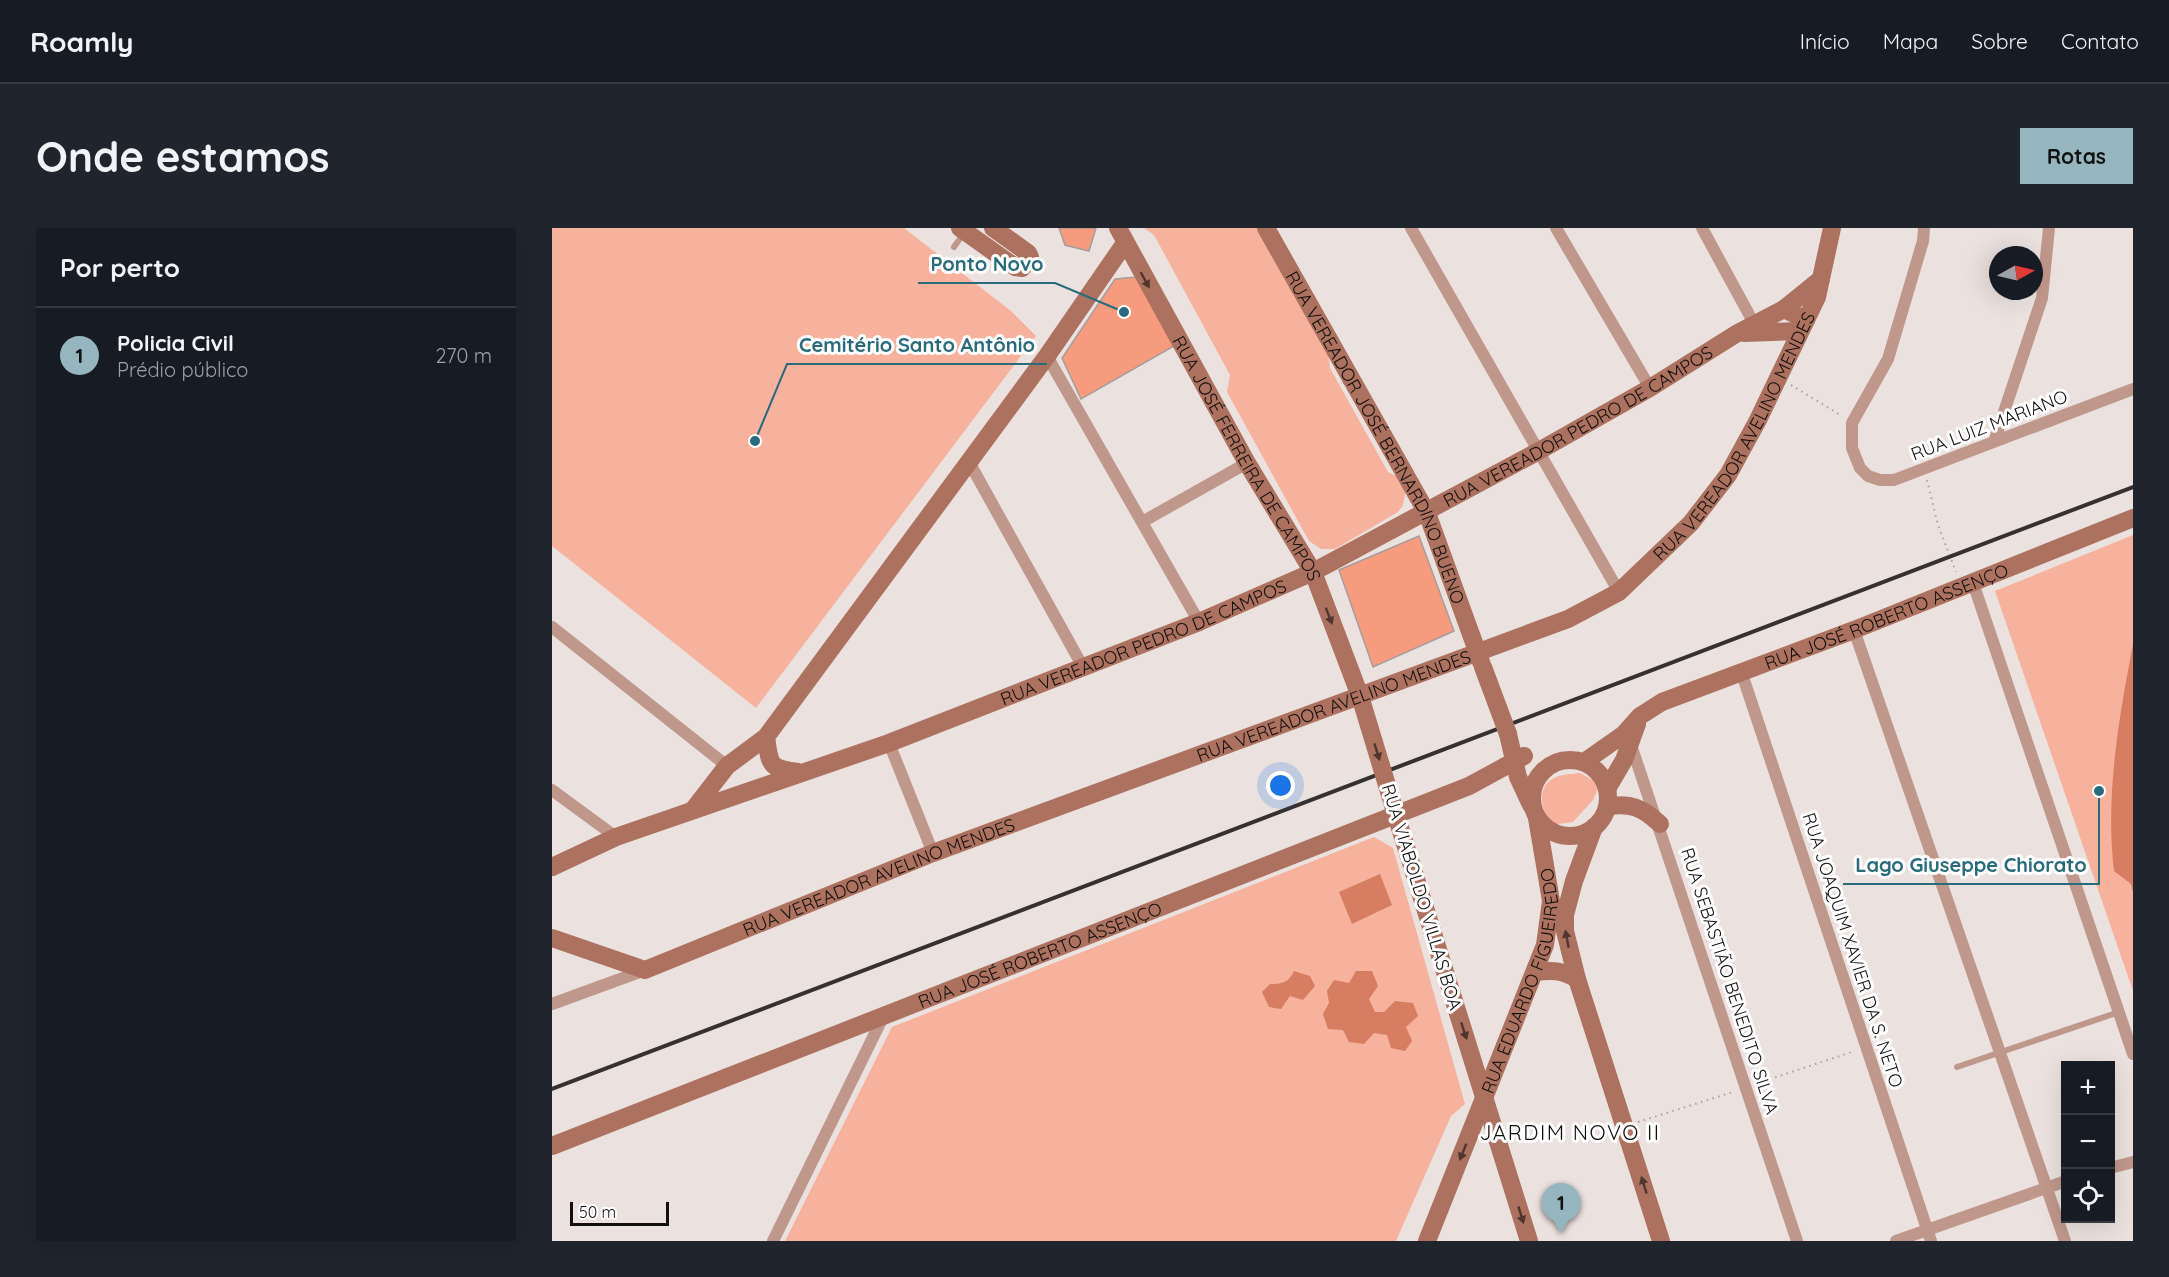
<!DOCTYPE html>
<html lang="pt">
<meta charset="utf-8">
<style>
body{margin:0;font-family:Quicksand,sans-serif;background:#20242c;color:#f1f3f6}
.controls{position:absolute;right:18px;bottom:18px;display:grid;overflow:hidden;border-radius:0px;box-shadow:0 6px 24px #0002}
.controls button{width:54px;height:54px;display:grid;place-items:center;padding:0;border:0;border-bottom:2px solid #363941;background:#171b24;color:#f1f3f6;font:30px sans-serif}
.compass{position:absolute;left:1437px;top:18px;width:54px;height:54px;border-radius:50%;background:#171b24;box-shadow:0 6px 24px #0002;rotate:82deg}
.scale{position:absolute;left:18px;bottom:15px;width:99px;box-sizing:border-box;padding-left:6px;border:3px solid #120f0f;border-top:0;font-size:16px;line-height:21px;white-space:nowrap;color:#120f0f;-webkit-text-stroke:4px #fff;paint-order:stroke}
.you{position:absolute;left:729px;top:558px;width:21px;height:21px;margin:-15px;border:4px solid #fff;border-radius:50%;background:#1a73e8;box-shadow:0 0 0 9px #1a73e833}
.badge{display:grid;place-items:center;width:39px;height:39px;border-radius:50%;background:#96b6bf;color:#111;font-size:20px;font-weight:700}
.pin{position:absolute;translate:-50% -50px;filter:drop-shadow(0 2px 3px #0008)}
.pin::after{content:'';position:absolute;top:32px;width:21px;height:18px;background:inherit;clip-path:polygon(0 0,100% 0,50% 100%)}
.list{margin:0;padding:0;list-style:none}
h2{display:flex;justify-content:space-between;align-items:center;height:78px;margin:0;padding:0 24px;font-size:26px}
h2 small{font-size:20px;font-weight:400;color:#9ea1a6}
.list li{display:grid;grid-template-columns:39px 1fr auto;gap:18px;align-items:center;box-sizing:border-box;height:96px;padding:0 24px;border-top:2px solid #363941}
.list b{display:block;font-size:22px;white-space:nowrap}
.list p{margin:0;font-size:20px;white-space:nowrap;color:#9ea1a6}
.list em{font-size:20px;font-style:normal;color:#9ea1a6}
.icon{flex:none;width:33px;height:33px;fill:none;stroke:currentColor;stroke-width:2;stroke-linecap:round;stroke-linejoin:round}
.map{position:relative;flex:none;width:1581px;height:1013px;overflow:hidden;border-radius:0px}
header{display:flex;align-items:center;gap:36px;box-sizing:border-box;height:84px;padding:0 30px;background:#171b24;border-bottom:2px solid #363941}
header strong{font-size:28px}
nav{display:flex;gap:33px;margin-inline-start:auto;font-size:21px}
.intro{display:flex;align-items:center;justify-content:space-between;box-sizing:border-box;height:144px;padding:0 36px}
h1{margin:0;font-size:42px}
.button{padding:15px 27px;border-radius:0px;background:#96b6bf;color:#111;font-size:21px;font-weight:700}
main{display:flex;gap:36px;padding:0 36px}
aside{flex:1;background:#171b24;border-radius:0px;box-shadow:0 6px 24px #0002}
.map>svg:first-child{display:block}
</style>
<header>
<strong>Roamly</strong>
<nav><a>Início</a><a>Mapa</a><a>Sobre</a><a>Contato</a></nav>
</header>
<div class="intro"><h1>Onde estamos</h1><a class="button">Rotas</a></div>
<main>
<aside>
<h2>Por perto<small></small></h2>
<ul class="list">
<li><span class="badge">1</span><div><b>Policia Civil</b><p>Prédio público</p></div><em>270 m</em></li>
</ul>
</aside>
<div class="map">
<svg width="1581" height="1013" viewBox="0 0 1581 1013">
<rect width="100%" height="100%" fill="#ebe2df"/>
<path fill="#f6b29d" d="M0,0H352L459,83L484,108L204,480L0,318Z
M592,0H707L776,123L778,140L836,244L850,251L854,261L851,277L846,284L783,321H769L757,313L675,164L678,147L602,7Z
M1581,307V763L1443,363Z
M1028,545L1044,554L1046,561L1041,572L1021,594L1000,597C989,583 983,558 1004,549C1011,546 1020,546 1028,545Z
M822,609L841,620L913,876L899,888L844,1013H233L340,799Z"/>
<path fill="#d67d62" d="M1581,416V664L1579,656L1562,643C1553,567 1567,490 1581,416Z
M828,646L840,677L800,696L787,664Z
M742,743L758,748L763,758L751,772L738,768L729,781L717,779L710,764L718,756C729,756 737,755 742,743Z
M804,743H820L826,758L817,771L823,784H832L843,773L861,775L866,788L854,799L860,813L853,823L839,820L835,807L822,805L812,816L797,814L791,802L776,801L771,786L777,775L775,763L782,752L797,755Z"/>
<path fill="#f79b7f" stroke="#a69d9b" stroke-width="1.5" d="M507,0H544L537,23L513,17Z
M584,49L622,118L529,171L510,130L563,51Z
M867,308L902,403L821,439L787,342Z"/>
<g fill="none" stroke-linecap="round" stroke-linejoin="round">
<path stroke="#a8a19f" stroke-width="2" stroke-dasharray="1.5 4.5" stroke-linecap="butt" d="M1239,157L1290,188
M1375,252L1386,297L1404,344
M1206,855L1303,823
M1086,894L1181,864"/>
<path stroke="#c0978b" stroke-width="6" d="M402,19L412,5
M1405,839L1567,784"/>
<path stroke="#c0978b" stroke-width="12" d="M859,0L1067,364
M1004,0L1098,160
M1150,0L1205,101
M1372,0L1371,13L1336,131L1300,195V220L1308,240L1316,248L1328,252H1342L1581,161
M495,128L647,394
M1442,214L1490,70L1497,0
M417,234L531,439
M590,294L695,235
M1421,355L1581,826
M0,399L175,538
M1302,402L1513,1013
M1189,443L1379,1013
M1078,514L1245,1013
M337,515L381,625
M0,562L64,609
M0,776L93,742
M1558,940L1581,934
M221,1013L332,787
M1344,1013L1514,953"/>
<g stroke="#ac715f" stroke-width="18">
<path d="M408,0L463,39L470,40L478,29L476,25L441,0"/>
<path id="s1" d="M566,0L695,235L761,344L808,468"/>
<path id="s2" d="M714,0L875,285L929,434"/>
<path d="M1232,81L1269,51"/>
<path d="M1192,105L1248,103"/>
<path d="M956,506L966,549L979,577"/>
<path d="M214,509C218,538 217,540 246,544"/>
<circle cx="1018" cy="570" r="38"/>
<path id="s3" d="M1032,534L1072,506L1088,488L1110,474L1302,402L1581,290"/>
<path d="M1055,561L1072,532L1085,496"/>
<path d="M1055,579C1078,574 1091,580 1108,596"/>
<path d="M141,582L175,538L214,509L495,128L573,15"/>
<path d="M844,587L977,1013"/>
<path d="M1042,599L1022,653L1013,687V703L1025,751L1109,1013"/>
<path id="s4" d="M0,639L64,609L337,515L647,394L761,344L985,224L1098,160L1184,106L1232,81L1254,92"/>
<path id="s5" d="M0,710L93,742L381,625L1016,391L1067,364L1139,295L1176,247L1206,192L1265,69L1280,0"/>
<path d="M983,744C1000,742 1010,742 1025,751"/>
<path id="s6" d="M0,918L917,558L972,528"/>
<path id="s7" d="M875,1013L993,717L999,673L985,590"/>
</g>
<path stroke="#353130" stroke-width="4" d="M0,861L1581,259"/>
<path stroke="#ac715f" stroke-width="18" d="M931,439L956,506
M808,468L844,587"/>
</g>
<defs><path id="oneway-solid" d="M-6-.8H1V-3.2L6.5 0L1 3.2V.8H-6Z" transform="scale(1.5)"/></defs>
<g fill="#50362f">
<use href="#oneway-solid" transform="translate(593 52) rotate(61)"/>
<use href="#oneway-solid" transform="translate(777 388) rotate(69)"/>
<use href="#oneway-solid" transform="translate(825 524) rotate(73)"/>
<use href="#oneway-solid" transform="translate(1015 711) rotate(-101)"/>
<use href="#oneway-solid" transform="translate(912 803) rotate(72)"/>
<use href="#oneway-solid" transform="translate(911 924) rotate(112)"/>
<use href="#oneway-solid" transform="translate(1092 957) rotate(-107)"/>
<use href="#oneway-solid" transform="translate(969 987) rotate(73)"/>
</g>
<g text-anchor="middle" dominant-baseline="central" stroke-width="6" stroke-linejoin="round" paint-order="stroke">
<g font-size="18" fill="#120f0f" stroke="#fff">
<text transform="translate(1437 197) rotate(-21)">RUA LUIZ MARIANO</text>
<text stroke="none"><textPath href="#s4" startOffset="1119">RUA VEREADOR PEDRO DE CAMPOS</textPath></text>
<text stroke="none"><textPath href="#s5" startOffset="1340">RUA VEREADOR AVELINO MENDES</textPath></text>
<text stroke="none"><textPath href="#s2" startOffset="237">RUA VEREADOR JOSÉ BERNARDINO BUENO</textPath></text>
<text stroke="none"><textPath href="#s1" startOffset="264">RUA JOSÉ FERREIRA DE CAMPOS</textPath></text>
<text stroke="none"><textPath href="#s3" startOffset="339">RUA JOSÉ ROBERTO ASSENÇO</textPath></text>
<text stroke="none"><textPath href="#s4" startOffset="633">RUA VEREADOR PEDRO DE CAMPOS</textPath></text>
<text stroke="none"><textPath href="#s5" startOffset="836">RUA VEREADOR AVELINO MENDES</textPath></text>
<text stroke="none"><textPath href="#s5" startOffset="350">RUA VEREADOR AVELINO MENDES</textPath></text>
<text transform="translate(870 669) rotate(73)">RUA VIABOLDO VILLAS BOA</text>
<text transform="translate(1301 722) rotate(72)">RUA JOAQUIM XAVIER DA S. NETO</text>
<text stroke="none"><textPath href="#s6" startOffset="524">RUA JOSÉ ROBERTO ASSENÇO</textPath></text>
<text stroke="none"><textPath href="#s7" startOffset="278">RUA EDUARDO FIGUEIREDO</textPath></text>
<text transform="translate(1178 753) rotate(72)">RUA SEBASTIÃO BENEDITO SILVA</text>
</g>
<g font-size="21" letter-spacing="1.5" fill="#120f0f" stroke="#fff">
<text x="1018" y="904">JARDIM NOVO II</text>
</g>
</g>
<path fill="none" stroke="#276b7c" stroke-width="2" d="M572 84L503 55H366M203 213L235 136H495M1547 563L1547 656H1291"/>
<g fill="#276b7c" stroke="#fff" stroke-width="2">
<circle cx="572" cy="84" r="6"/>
<circle cx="203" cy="213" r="6"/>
<circle cx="1547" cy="563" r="6"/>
</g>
<g font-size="20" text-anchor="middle" font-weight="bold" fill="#276b7c" stroke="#fff" stroke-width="6" stroke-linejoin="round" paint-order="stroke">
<text x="435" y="43">Ponto Novo</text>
<text x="365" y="124">Cemitério Santo Antônio</text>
<text x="1419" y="644">Lago Giuseppe Chiorato</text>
</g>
</svg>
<div class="controls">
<button>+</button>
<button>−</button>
<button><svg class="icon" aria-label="locate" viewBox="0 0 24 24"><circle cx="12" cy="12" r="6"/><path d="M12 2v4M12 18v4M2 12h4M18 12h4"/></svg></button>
</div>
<svg class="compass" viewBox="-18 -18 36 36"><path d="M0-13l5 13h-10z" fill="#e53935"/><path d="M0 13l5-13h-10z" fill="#9ea1a6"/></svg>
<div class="scale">50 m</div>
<div class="you"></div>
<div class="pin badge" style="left:1009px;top:1005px">1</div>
</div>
</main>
